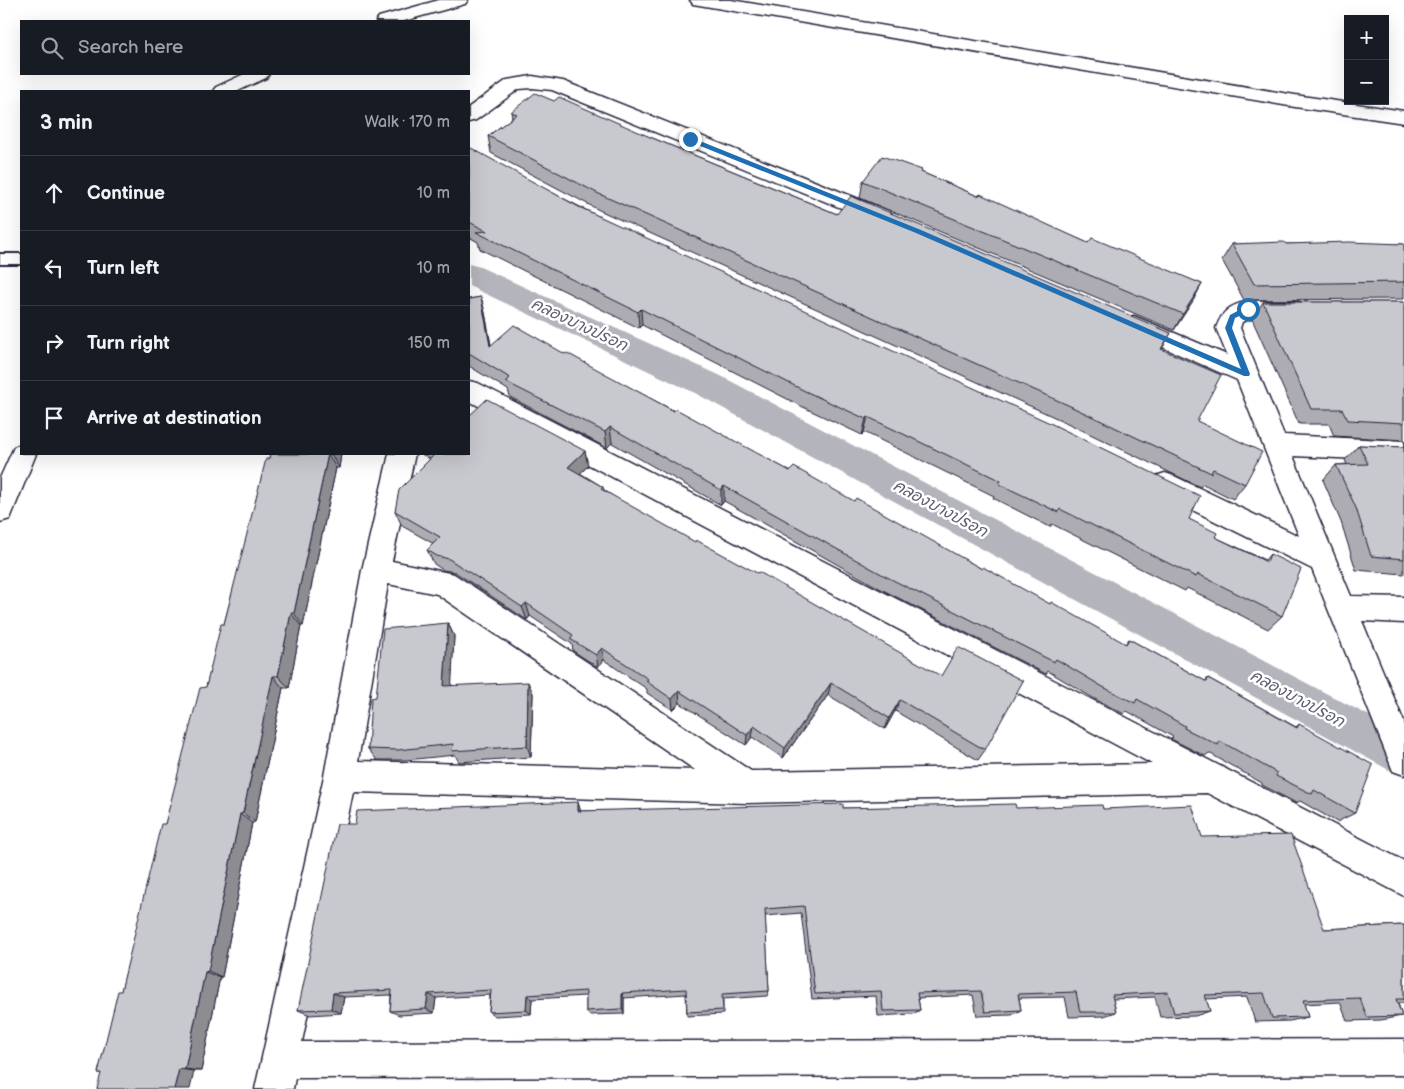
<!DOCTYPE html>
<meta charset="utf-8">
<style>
body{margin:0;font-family:"Balsamiq Sans","Playpen Sans Thai",sans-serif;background:#242831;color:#f1f3f6}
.controls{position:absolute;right:15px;top:15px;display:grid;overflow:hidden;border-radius:0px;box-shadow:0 5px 20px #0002}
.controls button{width:45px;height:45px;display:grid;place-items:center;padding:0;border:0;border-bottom:1px solid #363941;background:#171b24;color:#f1f3f6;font:25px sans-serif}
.stop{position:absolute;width:15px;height:15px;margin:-11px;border:4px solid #1f6fb2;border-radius:50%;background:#fff}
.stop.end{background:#1f6fb2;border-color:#fff;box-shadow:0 1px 5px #0008}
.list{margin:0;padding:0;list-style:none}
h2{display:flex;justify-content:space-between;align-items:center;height:65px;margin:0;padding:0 20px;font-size:21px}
h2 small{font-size:16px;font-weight:400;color:#9ea1a6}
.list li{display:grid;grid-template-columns:32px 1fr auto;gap:15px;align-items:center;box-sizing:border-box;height:75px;padding:0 20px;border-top:1px solid #363941}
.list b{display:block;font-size:19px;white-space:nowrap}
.list em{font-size:16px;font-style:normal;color:#9ea1a6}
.icon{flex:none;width:28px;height:28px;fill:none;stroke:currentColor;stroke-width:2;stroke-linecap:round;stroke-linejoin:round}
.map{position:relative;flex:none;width:1404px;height:1089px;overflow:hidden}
.search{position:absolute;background:#171b24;box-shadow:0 5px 20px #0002;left:20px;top:20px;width:450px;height:55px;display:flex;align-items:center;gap:12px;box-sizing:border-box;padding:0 18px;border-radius:0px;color:#9ea1a6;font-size:19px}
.panel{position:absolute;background:#171b24;box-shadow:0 5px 20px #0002;left:20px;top:90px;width:450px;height:365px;border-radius:0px}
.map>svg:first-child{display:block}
</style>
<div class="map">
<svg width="1404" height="1089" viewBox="0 0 1404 1089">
<rect width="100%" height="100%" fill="#fff"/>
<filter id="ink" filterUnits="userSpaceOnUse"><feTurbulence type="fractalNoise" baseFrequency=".02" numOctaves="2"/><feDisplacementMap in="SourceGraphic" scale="10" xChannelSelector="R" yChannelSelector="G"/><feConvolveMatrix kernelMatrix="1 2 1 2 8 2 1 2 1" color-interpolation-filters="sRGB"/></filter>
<g filter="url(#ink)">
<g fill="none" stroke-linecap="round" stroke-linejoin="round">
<path fill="#b4b4bc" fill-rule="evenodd" d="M469,264L480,267L719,375L1404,734V776L1389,770L695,393L469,286Z"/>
<g stroke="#22223b" stroke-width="4">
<path id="service" d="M0,254H21V264H0Z"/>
</g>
<g stroke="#22223b" stroke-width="3">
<path id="minor" d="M439,0H468L465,4L404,21H376L379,17Z
M690,0H731L1295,95L1404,111V123L1295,107L699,5L693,4Z
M244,74H269L266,78L238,91H213L216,87Z
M532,76L563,81L889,211L892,216L889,221L881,223L873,221L552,90L532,88L519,89L476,120L469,122V107L507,80Z
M1248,301H1295L1303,303L1307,309L1303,315C1283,321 1261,313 1242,322L1240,328L1284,435L1404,441V461L1293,456L1351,596L1404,597V623L1362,621L1404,722V775L1393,771L1312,569L1156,492L1152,484L1156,476L1165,473L1174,476L1299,536L1237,380L1126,331L1122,325L1126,319L1134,316L1227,355L1216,328C1223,310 1229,306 1248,301Z
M469,381L478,383L1404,861V896L1207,793L747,803L353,792L302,1042L1404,1039V1075L295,1078L293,1089H255L324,776L362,570L389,454H415L392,561L454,574L751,771L1152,764L469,401ZM388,584L437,594L695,770L358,761Z
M21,444V454H36L10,519L0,522V478L14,447Z"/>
</g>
<use href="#service" fill="#fff" fill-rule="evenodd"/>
<use href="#minor" fill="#fff" fill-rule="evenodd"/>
</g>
<path fill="#acacb2" stroke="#22223b" d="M554,101L650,137L837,214L1171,333L1162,349L1197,421L1245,484L1233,499L1203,484L1200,487L1063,421L599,210L491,153L488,136L512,118L511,112Z
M469,150L1189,519L1215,537L1265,560L1270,554L1282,616L1268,629L1187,588L1185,591L1052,524L1050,527L993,498L994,496L864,432L862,435L803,407L642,325L639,328L480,249L478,242L469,237Z
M921,172L1088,243L1202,284L1174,330L860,198L863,181Z
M1232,244H1404V299L1244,300L1222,260Z
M481,297L485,313L491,345L565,354L790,471L854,501L982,569L1125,644L1129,639L1205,681L1208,678L1296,727L1299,724L1355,813L1337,822L1300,801L1296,803L1262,785V783L1209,753L1205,756L1171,739L1173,737L1127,711L1124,714L1093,698L1048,671L1046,674L881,589L724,501L721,505L612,443L607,448L510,397L508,390L469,366V299Z
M1263,302H1404V440L1334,436L1329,424H1299L1252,319Z
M1359,445L1404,447V574L1356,570L1341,522L1323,480L1336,465L1347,464L1345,460Z
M585,451L588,466L580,473L603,487L604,490L985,750L978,760L895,711L885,729L828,695L783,758L752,737L746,745L680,703L673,710L647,693V689L604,660L598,667L573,651L572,644L530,616L527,620L455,572L443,570L434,564L427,550L434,544L402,526L395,511L430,459L421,454H469Z
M270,454H341L339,468H336L303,626H301L289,688H283L255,822L252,823L222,977H220L201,1071L98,1073L121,991L165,824L206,687L224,624Z
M448,623L454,636L451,686L533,693L531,757L459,762L455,755L406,760H377L368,749L376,697Z
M843,808L1103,809L1202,837L1324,929L1404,925V1003H1398L1402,1016L1381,1020L1347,1021L1340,1002L1304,1004L1308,1017L1290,1021L1255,1022L1247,997L1206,999L1210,1011L1195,1016L1160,1017L1155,997L1113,999L1116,1012L1104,1016L1069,1017L1065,997L1019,998L1021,1010L1012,1015L977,1016L973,995L918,998L920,1010L913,1014L878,1016L876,996L812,999L801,913L765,916L769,991L767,996L723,999V1014L687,1016L686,994L624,998V1014L589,1015L586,1011V996L532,999L531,1014L495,1016L489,1012L490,995L436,998L434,1013L399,1015L390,1011L391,995L344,997L341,1013L310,1015L298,1010L355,824L581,811Z"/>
<path fill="#8c8c91" stroke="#22223b" d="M1202,284L1193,301L1174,330L1183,314Z
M481,297L485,313L494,362L490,346Z
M641,309L642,325L639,328L638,312Z
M868,417L864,432L862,435L866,419Z
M610,427L612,443L607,448L605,432Z
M585,451L588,466L571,482L568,467Z
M328,454L336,468L303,626L294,613Z
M331,454H341L339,468Z
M724,486V501L721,505V490Z
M526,603L530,616L527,620L522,607Z
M291,613L301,626L289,688L278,676Z
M448,623L454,636L451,697L444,686Z
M602,648L604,660L598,667L596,655Z
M273,676L283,688L255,822L243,813Z
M528,682L533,693L531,757L527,746Z
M831,683L828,695L783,758L785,748Z
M679,691L680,703L673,710L672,699Z
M900,700L895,711L885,729L889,718Z
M754,726L752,737L746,745L747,735Z
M578,802L581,812L578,811Z
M240,814L252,823L222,977L208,971Z
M205,972L220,977L201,1071L185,1069Z
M333,993L344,997L341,1013L331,1009Z
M622,993L624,998V1014L622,1009Z
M428,994L436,998L434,1013L426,1009Z
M527,995L532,999L531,1014L526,1010Z
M179,1069L194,1071L190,1089H174Z"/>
<path fill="#c8c8cf" stroke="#22223b" d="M535,93L554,101L559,97L650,137L837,214L851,196L1171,333L1161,349L1221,375L1197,421L1262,452L1245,484L1213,469L1211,473L1070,406L597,193L488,136L517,114L511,112Z
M471,148L579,207L1050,423L1200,496L1189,519L1217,533L1215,537L1267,562L1270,554L1301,569L1282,616L1198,574L1196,577L1060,509L1058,512L999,484L1001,481L868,417L866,419L805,391L641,309L638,312L476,232L487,231L469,222V150Z
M882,156L922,170L921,172L978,196L980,194L1088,243L1092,238L1202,284L1183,314L863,181Z
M1284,242L1286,244L1348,242L1404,244V282L1254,284L1232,244Z
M481,297L490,346L514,325L565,354L567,353L674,411L676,409L790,471L794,467L854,501L856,498L982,569L983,567L1050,604L1051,602L1126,644L1129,639L1207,682L1208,678L1297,728L1299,724L1373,765L1355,813L1314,790L1312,794L1276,776L1277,773L1220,741L1218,745L1184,728L1185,726L1137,699L1135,703L1103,687L1056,659L1054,662L885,576L724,486L721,490L610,427L605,432L506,382L510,378L469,353V299Z
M1263,302H1404V423L1348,420L1342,409H1311Z
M487,399L585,451L568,467L603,487L601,489L695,542L696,540L757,573L759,572L941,676L958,647L1023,681L985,750L900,700L889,718L831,683L785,748L754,726L747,735L679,691L672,699L646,681L648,679L602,648L596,655L570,639L573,635L526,603L522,607L449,559L437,556L427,550L440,537L395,511L399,490L435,454H469V416Z
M1359,445L1404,447V559L1371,556L1356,508L1336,465L1368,464Z
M270,454H328L294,613H291L278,676H273L243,813L240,814L208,971L205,972L185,1069H179L174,1089H97L101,1073H98L118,991H121L161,824H165L200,688L206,687L221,624H224L266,459H269Z
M448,623L444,686L528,682L527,746L452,751L453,744L398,750L368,749L371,698L376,697L383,629Z
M578,802V811L843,804V808L1015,804L1016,808L1102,805L1103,809L1192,805L1202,837L1291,835L1324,929L1404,925V999H1396L1402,1016L1367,1017L1360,998L1303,1000L1308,1017L1272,1018L1264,993L1205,995L1210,1011L1174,1013L1168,992L1112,995L1116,1012H1080L1076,992L1018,994L1021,1010L985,1012L981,991L917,993L920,1010L883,1011L881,991L815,994L804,906L765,909L769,991L722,994L723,1010L687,1012L686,989L622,993V1009L586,1011V991L527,995L526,1010L489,1012L491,990L428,994L426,1009L390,1011L392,990L333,993L331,1009L298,1010L337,824H355L357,811Z"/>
</g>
<path fill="#1f6fb2" d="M690,137L921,230L1241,369L1225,328L1230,315L1245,307H1250V311L1235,318L1232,328L1250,374L1249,376H1244L916,233L688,141Z"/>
<g text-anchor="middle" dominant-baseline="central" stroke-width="5" stroke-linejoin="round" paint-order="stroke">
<g font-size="16" font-style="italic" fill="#5c5c6f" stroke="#fff">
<text transform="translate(579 325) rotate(25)">คลองบางปรอก</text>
<text transform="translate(940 509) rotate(28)">คลองบางปรอก</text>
<text transform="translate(1297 699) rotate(28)">คลองบางปรอก</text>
</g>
</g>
</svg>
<div class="controls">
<button>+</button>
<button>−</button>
</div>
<div class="stop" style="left:1248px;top:309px"></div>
<div class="stop end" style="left:690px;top:139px"></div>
<div class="search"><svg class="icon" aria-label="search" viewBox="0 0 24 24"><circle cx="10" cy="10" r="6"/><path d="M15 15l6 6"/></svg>Search here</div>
<section class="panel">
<h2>3 min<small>Walk · 170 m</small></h2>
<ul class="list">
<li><svg class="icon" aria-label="ahead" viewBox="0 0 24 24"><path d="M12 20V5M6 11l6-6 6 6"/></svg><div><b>Continue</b></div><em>10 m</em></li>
<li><svg class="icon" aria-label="left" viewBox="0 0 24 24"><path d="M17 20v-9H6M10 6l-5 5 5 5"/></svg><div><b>Turn left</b></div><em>10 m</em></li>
<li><svg class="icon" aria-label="right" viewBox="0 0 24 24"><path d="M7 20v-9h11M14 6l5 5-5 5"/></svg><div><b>Turn right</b></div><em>150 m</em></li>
<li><svg class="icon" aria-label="arrive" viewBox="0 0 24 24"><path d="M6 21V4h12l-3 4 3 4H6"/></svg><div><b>Arrive at destination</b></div></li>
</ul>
</section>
</div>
